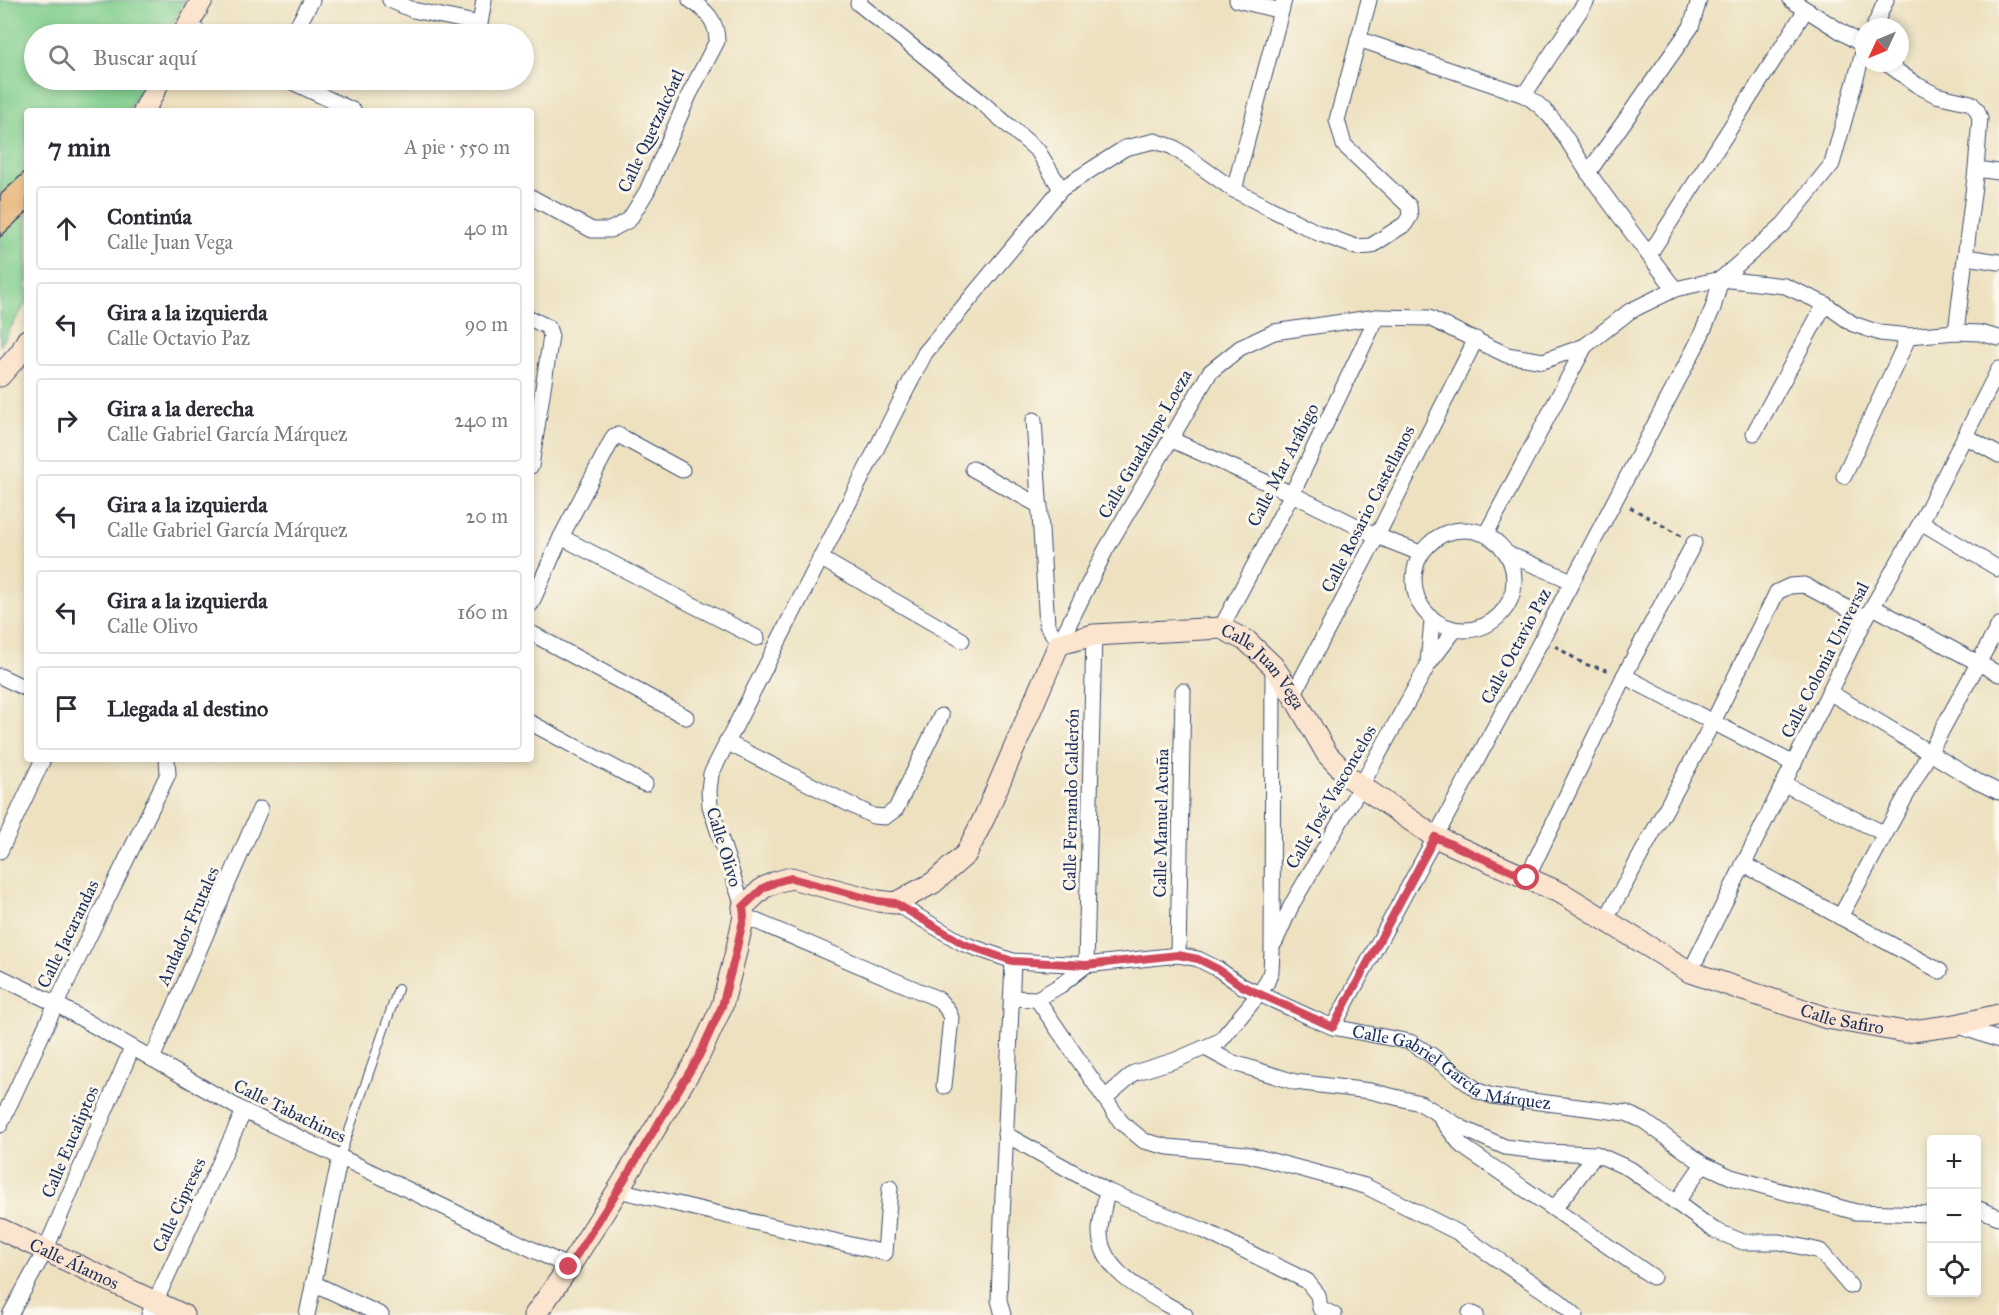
<!DOCTYPE html>
<html lang="es">
<meta charset="utf-8">
<style>
body{margin:0;font-family:"IM FELL Great Primer",serif;background:#f2f2f3;color:#2b2b33}
.controls{position:absolute;right:18px;bottom:18px;display:grid;overflow:hidden;border-radius:6px;box-shadow:0 3px 9px #0003}
.controls button{width:54px;height:54px;display:grid;place-items:center;padding:0;border:0;border-bottom:2px solid #e1e1e2;background:#fff;color:#2b2b33;font:30px sans-serif}
.compass{position:absolute;left:1855px;top:18px;width:54px;height:54px;border-radius:50%;background:#fff;box-shadow:0 3px 9px #0003;rotate:226deg}
.stop{position:absolute;width:18px;height:18px;margin:-14px;border:4px solid #d1495b;border-radius:50%;background:#fff}
.stop.end{background:#d1495b;border-color:#fff;box-shadow:0 2px 6px #0008}
.list{margin:0;padding:0;list-style:none}
h2{display:flex;justify-content:space-between;align-items:center;height:78px;margin:0;padding:0 24px;font-size:26px}
h2 small{font-size:20px;font-weight:400;color:#7c7c81}
.list li{display:grid;grid-template-columns:39px 1fr auto;gap:18px;align-items:center;box-sizing:border-box;height:84px;margin:0 12px 12px;padding:0 12px;border:2px solid #e1e1e2;border-radius:6px}
.list b{display:block;font-size:22px;white-space:nowrap}
.list p{margin:0;font-size:20px;white-space:nowrap;color:#7c7c81}
.list em{font-size:20px;font-style:normal;color:#7c7c81}
.icon{flex:none;width:33px;height:33px;fill:none;stroke:currentColor;stroke-width:2;stroke-linecap:round;stroke-linejoin:round}
.map{position:relative;flex:none;width:1999px;height:1315px;overflow:hidden}
.search{position:absolute;background:#fff;box-shadow:0 3px 9px #0003;left:24px;top:24px;width:510px;height:66px;display:flex;align-items:center;gap:15px;box-sizing:border-box;padding:0 21px;border-radius:33px;color:#7c7c81;font-size:22px}
.panel{position:absolute;background:#fff;box-shadow:0 3px 9px #0003;left:24px;top:108px;width:510px;height:654px;border-radius:6px}
.map>svg:first-child{display:block}
</style>
<div class="map">
<svg width="1999" height="1315" viewBox="0 0 1999 1315">
<rect width="100%" height="100%" fill="#fbf7ec"/>
<filter id="ink" filterUnits="userSpaceOnUse"><feTurbulence type="fractalNoise" baseFrequency=".0167" numOctaves="2"/><feDisplacementMap in="SourceGraphic" scale="12" xChannelSelector="R" yChannelSelector="G"/><feConvolveMatrix kernelMatrix="1 2 1 2 8 2 1 2 1" color-interpolation-filters="sRGB"/></filter>
<filter id="wash" filterUnits="userSpaceOnUse"><feTurbulence type="fractalNoise" baseFrequency=".008" numOctaves="4" result="noise"/><feDisplacementMap in="SourceGraphic" scale="24" xChannelSelector="R" yChannelSelector="G"/><feGaussianBlur stdDeviation="1.35" result="paint"/><feColorMatrix in="noise" values="0 0 0 0 0 0 0 0 0 0 0 0 0 0 0 0 0 1.4 0 .05"/><feComposite in="paint" operator="in"/></filter>
<g filter="url(#wash)">
<rect width="100%" height="100%" fill="#ede1c0"/>
<path fill="#80ce8d" stroke="#4e7e76" stroke-width="1.5" d="M0,0H185L168,34H34V80H145L128,111H27V301L0,345Z"/>
<g id="blocks">
<path fill="#e5ab68" d="M27,170V212L0,237V195Z"/>
</g>
</g>
<g filter="url(#ink)">
<use href="#blocks" fill-opacity="0" stroke="#3a4a6d" stroke-width="1.5"/>
<g fill="none" stroke-linecap="round" stroke-linejoin="round">
<g stroke="#3a4a6d" stroke-width="10">
<path id="lane" d="M340,1157L398,989"/>
</g>
<g stroke="#3a4a6d" stroke-width="17">
<g id="street">
<path d="M390,0L413,10L480,24L484,0"/>
<path d="M860,0L858,3L980,101L1038,151L1061,189"/>
<path d="M1237,0L1281,11"/>
<path d="M1791,0L1864,46"/>
<path d="M188,26L203,34"/>
<path d="M1874,27L1886,0"/>
<path d="M293,34L312,0"/>
<path d="M1358,39L1524,95C1555,111 1570,148 1590,175C1618,214 1646,252 1675,289"/>
<path d="M1886,63L1917,85L1936,95L1971,103L1977,110L1980,118L1976,169L1956,332"/>
<path d="M288,80L354,111"/>
<path d="M1524,95L1587,0"/>
<path d="M1976,169L1999,172"/>
<path d="M1588,173L1691,27L1699,0"/>
<path d="M1234,190L1284,0"/>
<path d="M531,197L592,230H610L629,220L647,191L689,95L717,41C717,21 706,10 690,0"/>
<path d="M1649,255L1805,11"/>
<path d="M1966,257L1999,262"/>
<path d="M1721,279L1783,225L1832,164L1864,49"/>
<path d="M531,319L548,327L551,336L531,466"/>
<path d="M1034,420L1047,625L1059,644L1105,551L1210,372L1240,348L1274,332L1377,317L1429,318L1507,355L1543,361L1585,346L1630,311L1675,289L1721,279L1785,286L1825,304L1853,324L1880,333L1909,336L1956,332L1980,333L1999,338"/>
<path d="M1754,433L1825,304"/>
<path d="M1965,436L1999,455"/>
<path d="M1170,439L1292,494L1377,536L1420,553"/>
<path d="M973,469L1040,506"/>
<path d="M1844,476L1909,336"/>
<path d="M1921,522L1999,569"/>
<circle cx="1464" cy="580" r="50"/>
<path d="M1486,534L1585,346"/>
<path d="M561,537L757,638"/>
<path d="M1508,554L1572,581"/>
<path d="M820,558L962,640"/>
<path d="M531,604L561,537L614,436L618,435L682,470"/>
<path d="M1873,607L1999,674"/>
<path d="M1221,628L1292,494L1377,317"/>
<path d="M531,633L686,717"/>
<path d="M1428,663L1432,621"/>
<path d="M0,676L27,689"/>
<path d="M1624,676L1794,764"/>
<path d="M1829,692L1978,782L1999,792"/>
<path d="M1293,695L1377,536L1476,339"/>
<path d="M531,723L645,784"/>
<path d="M726,742L873,816L885,817L896,809L941,716"/>
<path d="M1784,784L1885,834"/>
<path d="M0,851L43,759"/>
<path d="M1743,864L1940,971"/>
<path d="M1527,878L1624,676L1694,543"/>
<path id="s1" d="M895,903L964,944L1013,961L1086,965L1178,955L1198,959L1218,969L1242,986L1312,1018L1333,1027L1410,1042L1431,1055L1478,1091L1492,1096L1626,1113L1644,1121L1703,1164L1731,1177L1856,1212L1932,1214"/>
<path d="M743,907L710,806L709,790L711,774L925,353L1061,189L1125,148L1155,141L1173,147L1234,190L1318,233L1356,247L1371,246L1405,224L1410,216L1409,206L1344,145L1337,120L1369,0"/>
<path d="M744,916L938,999L947,1009L951,1018L944,1086"/>
<path d="M1840,917L1999,625"/>
<path d="M1606,919L1713,722L1777,592L1790,586L1804,585L1866,618"/>
<path d="M1275,942L1292,904L1361,786L1428,665L1454,631"/>
<path d="M1178,955L1183,691"/>
<path d="M1690,972L1866,618L1921,522L1999,369"/>
<path d="M0,977L56,1004L244,1111L569,1267"/>
<path d="M1011,998L1037,999L1061,985L1086,965L1094,635"/>
<path d="M1037,999L1121,1122L1144,1141L1168,1147L1246,1154L1365,1186L1457,1232L1559,1301L1575,1315"/>
<path d="M1956,1025L1999,1040"/>
<path d="M1333,1027L1542,639L1697,344L1713,308L1721,279"/>
<path d="M1205,1048L1231,1062L1295,1082L1370,1091L1420,1103L1462,1128L1505,1147L1545,1152L1596,1154L1630,1169L1714,1230L1743,1242H1780L1820,1251L1850,1286"/>
<path d="M152,1059L260,809"/>
<path d="M1105,1098L1134,1073L1176,1060L1220,1041L1259,994L1267,982L1271,971L1272,951L1273,666"/>
<path d="M1442,1120L1462,1146L1653,1277"/>
<path d="M0,1125L56,1004L168,774L167,759"/>
<path d="M1005,1134L1107,1191L1205,1231L1307,1281L1318,1295L1320,1308L1334,1315"/>
<path d="M618,1190L885,1253L890,1188"/>
<path d="M1107,1191C1105,1204 1100,1219 1100,1232C1100,1275 1154,1296 1185,1315"/>
<path d="M1676,1203L1703,1164"/>
<path d="M1976,1208L1999,1217"/>
<path d="M1554,1209L1596,1154"/>
<path d="M313,1283L381,1315"/>
<path d="M1470,1313L1476,1315"/>
<path d="M10,1315L45,1251L132,1048"/>
<path d="M149,1315L244,1111"/>
<path d="M307,1315L340,1157"/>
<path d="M1003,1315L999,1300L1001,1243L1013,961"/>
</g>
</g>
<g stroke="#3a4a6d" stroke-width="23">
<g id="secondary">
<path d="M183,34L202,0"/>
<path d="M144,111L160,80"/>
<path d="M0,376L21,352L27,340"/>
<path id="s2" d="M0,1229L183,1315"/>
<path id="s3" d="M535,1315L569,1267L618,1190L699,1056L722,1006L735,956L744,916L743,907L763,888L776,882L791,878L878,901L895,903L933,883L966,854L985,816L1059,644L1094,635L1221,628L1247,641L1273,666L1293,695L1327,754L1351,779L1435,837L1563,894L1690,972L1827,1018L1905,1032L1956,1025L1999,1015"/>
</g>
</g>
<path stroke="#3a4a6d" stroke-width="3" stroke-dasharray="4.5 4.5" stroke-linecap="butt" d="M1630,507L1681,536
M1555,646L1584,664L1611,671"/>
<use href="#lane" stroke="#fff" stroke-width="8"/>
<use href="#street" stroke="#fff" stroke-width="15"/>
<use href="#secondary" stroke="#fce5cf" stroke-width="21"/>
</g>
</g>
<g fill="none" stroke-linecap="round" stroke-linejoin="round" filter="url(#ink)">
<path stroke="#d1495b" stroke-width="8" d="M569,1267L618,1190L699,1056L722,1006L735,956L744,916L743,907L763,888L776,882L791,878L878,901L895,903L964,944L1012,961L1086,965L1178,955L1198,959L1218,969L1242,986L1333,1027L1435,837L1527,878"/>
</g>
<g text-anchor="middle" dominant-baseline="central" stroke-width="6" stroke-linejoin="round" paint-order="stroke">
<g font-size="18" fill="#1b2f5e" stroke="#fbf7ec">
<text transform="translate(651 131) rotate(-65)">Calle Quetzalcóatl</text>
<text transform="translate(1145 444) rotate(-60)">Calle Guadalupe Loeza</text>
<text transform="translate(1283 465) rotate(-63)">Calle Mar Arábigo</text>
<text transform="translate(1368 509) rotate(-63)">Calle Rosario Castellanos</text>
<text transform="translate(1516 646) rotate(-62)">Calle Octavio Paz</text>
<text transform="translate(1825 660) rotate(-63)">Calle Colonia Universal</text>
<text stroke="none"><textPath href="#s3" startOffset="1166">Calle Juan Vega</textPath></text>
<text transform="translate(1331 797) rotate(-60)">Calle José Vasconcelos</text>
<text transform="translate(1071 800) rotate(-89)">Calle Fernando Calderón</text>
<text transform="translate(1161 823) rotate(-89)">Calle Manuel Acuña</text>
<text transform="translate(724 847) rotate(73)">Calle Olivo</text>
<text transform="translate(188 926) rotate(-66)">Andador Frutales</text>
<text transform="translate(68 934) rotate(-64)">Calle Jacarandas</text>
<text stroke="none"><textPath href="#s3" startOffset="1862">Calle Safiro</textPath></text>
<text stroke="none"><textPath href="#s1" startOffset="598">Calle Gabriel García Márquez</textPath></text>
<text transform="translate(290 1111) rotate(26)">Calle Tabachines</text>
<text transform="translate(70 1142) rotate(-67)">Calle Eucaliptos</text>
<text transform="translate(179 1205) rotate(-65)">Calle Cipreses</text>
<text stroke="none"><textPath href="#s2" startOffset="82">Calle Álamos</textPath></text>
</g>
</g>
</svg>
<div class="controls">
<button>+</button>
<button>−</button>
<button><svg class="icon" aria-label="locate" viewBox="0 0 24 24"><circle cx="12" cy="12" r="6"/><path d="M12 2v4M12 18v4M2 12h4M18 12h4"/></svg></button>
</div>
<svg class="compass" viewBox="-18 -18 36 36"><path d="M0-13l5 13h-10z" fill="#e53935"/><path d="M0 13l5-13h-10z" fill="#7c7c81"/></svg>
<div class="stop" style="left:1527px;top:878px"></div>
<div class="stop end" style="left:569px;top:1267px"></div>
<div class="search"><svg class="icon" aria-label="search" viewBox="0 0 24 24"><circle cx="10" cy="10" r="6"/><path d="M15 15l6 6"/></svg>Buscar aquí</div>
<section class="panel">
<h2>7 min<small>A pie · 550 m</small></h2>
<ul class="list">
<li><svg class="icon" aria-label="ahead" viewBox="0 0 24 24"><path d="M12 20V5M6 11l6-6 6 6"/></svg><div><b>Continúa</b><p>Calle Juan Vega</p></div><em>40 m</em></li>
<li><svg class="icon" aria-label="left" viewBox="0 0 24 24"><path d="M17 20v-9H6M10 6l-5 5 5 5"/></svg><div><b>Gira a la izquierda</b><p>Calle Octavio Paz</p></div><em>90 m</em></li>
<li><svg class="icon" aria-label="right" viewBox="0 0 24 24"><path d="M7 20v-9h11M14 6l5 5-5 5"/></svg><div><b>Gira a la derecha</b><p>Calle Gabriel García Márquez</p></div><em>240 m</em></li>
<li><svg class="icon" aria-label="left" viewBox="0 0 24 24"><path d="M17 20v-9H6M10 6l-5 5 5 5"/></svg><div><b>Gira a la izquierda</b><p>Calle Gabriel García Márquez</p></div><em>20 m</em></li>
<li><svg class="icon" aria-label="left" viewBox="0 0 24 24"><path d="M17 20v-9H6M10 6l-5 5 5 5"/></svg><div><b>Gira a la izquierda</b><p>Calle Olivo</p></div><em>160 m</em></li>
<li><svg class="icon" aria-label="arrive" viewBox="0 0 24 24"><path d="M6 21V4h12l-3 4 3 4H6"/></svg><div><b>Llegada al destino</b></div></li>
</ul>
</section>
</div>
